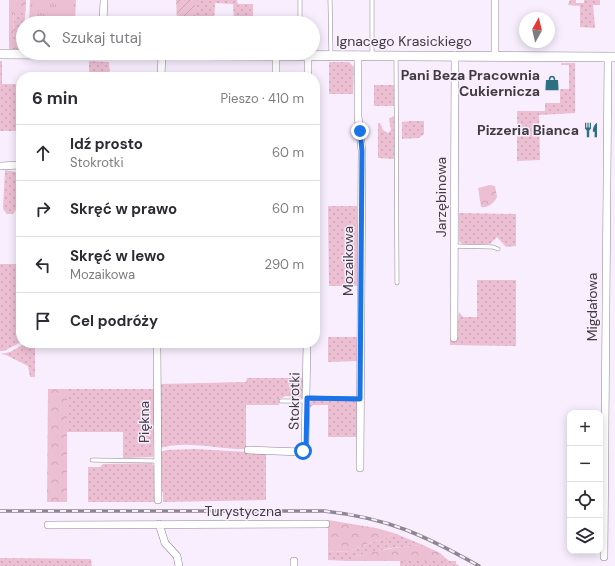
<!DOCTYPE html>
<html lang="pl">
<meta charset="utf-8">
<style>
body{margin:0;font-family:"DM Sans",sans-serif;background:#f7f7f7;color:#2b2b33}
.controls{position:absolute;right:12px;bottom:12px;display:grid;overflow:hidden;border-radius:8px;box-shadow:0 2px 10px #0003}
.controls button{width:36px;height:36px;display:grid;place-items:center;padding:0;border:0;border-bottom:1px solid #e1e1e2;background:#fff;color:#2b2b33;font:20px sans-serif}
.compass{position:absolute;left:519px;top:12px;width:36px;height:36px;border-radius:50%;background:#fff;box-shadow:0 2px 10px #0003;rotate:8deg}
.stop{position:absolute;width:12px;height:12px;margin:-9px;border:3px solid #1a73e8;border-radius:50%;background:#fff}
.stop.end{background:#1a73e8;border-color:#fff;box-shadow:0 1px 4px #0008}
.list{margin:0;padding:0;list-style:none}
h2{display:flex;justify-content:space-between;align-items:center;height:52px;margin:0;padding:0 16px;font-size:17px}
h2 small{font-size:13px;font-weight:400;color:#7c7c81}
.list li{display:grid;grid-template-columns:26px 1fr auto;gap:12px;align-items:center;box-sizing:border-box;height:56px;padding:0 16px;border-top:1px solid #e1e1e2}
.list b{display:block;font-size:15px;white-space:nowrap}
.list p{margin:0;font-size:13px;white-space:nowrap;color:#7c7c81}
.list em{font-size:13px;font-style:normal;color:#7c7c81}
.icon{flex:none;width:22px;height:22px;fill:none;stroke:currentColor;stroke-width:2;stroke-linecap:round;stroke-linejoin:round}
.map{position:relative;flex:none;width:615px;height:566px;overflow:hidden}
.search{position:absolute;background:#fff;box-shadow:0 2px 10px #0003;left:16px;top:16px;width:304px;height:44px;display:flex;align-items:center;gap:10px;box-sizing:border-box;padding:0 14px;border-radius:22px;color:#7c7c81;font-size:15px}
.panel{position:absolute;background:#fff;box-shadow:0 2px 10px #0003;left:16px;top:72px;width:304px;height:276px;border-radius:16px}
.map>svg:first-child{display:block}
</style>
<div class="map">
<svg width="615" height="566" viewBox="0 0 615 566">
<defs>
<pattern id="grass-dots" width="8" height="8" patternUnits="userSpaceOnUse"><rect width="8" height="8" fill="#edbfd3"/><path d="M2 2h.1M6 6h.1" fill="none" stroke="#cca5b6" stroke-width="1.8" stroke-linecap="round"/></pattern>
<pattern id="forest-crowns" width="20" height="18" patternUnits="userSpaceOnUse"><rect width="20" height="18" fill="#edbfd3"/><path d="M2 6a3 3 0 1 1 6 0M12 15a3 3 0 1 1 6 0" fill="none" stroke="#cca5b6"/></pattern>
<pattern id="park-tufts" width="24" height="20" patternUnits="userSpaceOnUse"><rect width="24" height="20" fill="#edbfd3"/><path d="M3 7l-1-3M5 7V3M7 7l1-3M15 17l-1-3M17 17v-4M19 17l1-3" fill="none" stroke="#cca5b6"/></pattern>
<pattern id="garden-furrows" width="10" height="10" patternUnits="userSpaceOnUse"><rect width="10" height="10" fill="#edbfd3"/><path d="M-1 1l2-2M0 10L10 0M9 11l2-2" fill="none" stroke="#cca5b6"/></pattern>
</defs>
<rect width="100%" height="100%" fill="#f8eefe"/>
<path fill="url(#grass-dots)" d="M195,0H237L238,4H253V23H234L233,4L215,3L214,23H195Z
M570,0H576V3H584V0H600V5H593L595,28L580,27V6L568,5Z
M26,5L23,43H13L14,11H19Z
M0,61H2V84H21V131H0Z
M89,61L109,62L110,77H89Z
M329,62H349L354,67L353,94H329Z
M561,63H575V113L539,115L540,160L517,161V111H545V103H560V89H569V65H561Z
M374,85H394V106H374Z
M395,115L394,159L378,158V123H380L383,130L388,133L391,130L389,119Z
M411,121H424V134L419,138L402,139V122Z
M5,170L16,172V210L13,214H7L3,209Z
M328,206H357V286H329Z
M459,213L516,214V246L506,247L497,237L490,244H462L459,241Z
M20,216L21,342L4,351H0V264H19Z
M477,280H516V346L450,345V339H456L459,312L463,317H477Z
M328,337H357V361L328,362Z
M26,343H35V377H30L28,366L6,355L1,354L10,352Z
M247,378H303V398L286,396L279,399V405H246V447L244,449C217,449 186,440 160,448V384L246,382Z
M67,389H155L153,457L123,458V432H67Z
M314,400L354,401L359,403L358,437H328V405H313L310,408V402Z
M195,449L266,453V500L163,502V493L160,489V452L167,450Z
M152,463L154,467V502H88V467H100L103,464Z
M394,533L423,545L390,548L361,555L347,561L328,560V552L351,551L366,544L389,537Z
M0,558L91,559L92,566H0Z
M400,561H456V564L460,566H400Z"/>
<path fill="url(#forest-crowns)" d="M9,0H26V5L21,11H14L13,43H23V49H9Z
M490,185L495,186L497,197C494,203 489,208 481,207L478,188Z
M48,389H67V502H47Z
M328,520L376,528L394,533L389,537L366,544L351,551L328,552Z
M423,545L440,553L449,561H347C364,551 403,546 423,545Z"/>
<path fill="url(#park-tufts)" d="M30,0H76L75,23H29Z"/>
<path fill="url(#garden-furrows)" d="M176,0H195V21H177Z"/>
<path fill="#edbfd3" d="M61,3L73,4V23H61Z"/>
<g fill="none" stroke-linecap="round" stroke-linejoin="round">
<g stroke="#8e8593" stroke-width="4.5">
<path id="lane" d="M330,0L331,55
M300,23V0
M372,55V0
M396,56L397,283
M454,246L493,247L498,249
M307,398L360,399
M281,401H306
M92,460L157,461"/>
</g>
<g stroke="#8e8593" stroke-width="8">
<path id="street" d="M495,0V56
M103,23L104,0
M276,54V77
M308,54V77
M358,55V116L362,151L360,468
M161,77L162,54
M0,166L21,165
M454,338L455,55
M157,343L158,500
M248,450L302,452L305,449L307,343
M159,524L165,543L177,556L179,566
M48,525L326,524
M604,557L608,57
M294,561V566"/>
</g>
<g stroke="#8e8593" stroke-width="10">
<path id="secondary" d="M0,54L615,57"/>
</g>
<use href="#lane" stroke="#fff" stroke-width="3.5"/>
<use href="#street" stroke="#fff" stroke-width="7"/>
<use href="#secondary" stroke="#fff" stroke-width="9"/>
<g stroke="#8e8791" stroke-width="3.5">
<path id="rail" d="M0,511H324C388,518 424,535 479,566"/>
</g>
<use href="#rail" stroke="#f8eefe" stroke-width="2" stroke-dasharray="6" stroke-linecap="butt"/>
</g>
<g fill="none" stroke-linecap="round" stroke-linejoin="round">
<path stroke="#1a73e8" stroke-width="5" d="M303,451L306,448L307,398L360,399L362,151L360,131"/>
</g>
<defs>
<g id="shop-bare" transform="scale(1.2)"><path d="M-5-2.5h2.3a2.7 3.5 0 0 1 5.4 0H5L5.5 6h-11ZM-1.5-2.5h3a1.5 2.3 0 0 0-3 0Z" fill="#2e6f83" stroke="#f8eefe" stroke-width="2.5" paint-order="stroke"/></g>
<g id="restaurant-bare" transform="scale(1.2)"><path d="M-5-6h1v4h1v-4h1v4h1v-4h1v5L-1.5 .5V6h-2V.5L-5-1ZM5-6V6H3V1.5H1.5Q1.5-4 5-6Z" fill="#2e6f83" stroke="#f8eefe" stroke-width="2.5" paint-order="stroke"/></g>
</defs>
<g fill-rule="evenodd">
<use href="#shop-bare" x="552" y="83"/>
<use href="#restaurant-bare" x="591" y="130"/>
</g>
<g text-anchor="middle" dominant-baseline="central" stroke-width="3" stroke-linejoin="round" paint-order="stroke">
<g font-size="14" fill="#3f3b41" stroke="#f8eefe">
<text x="404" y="41">Ignacego Krasickiego</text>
<text transform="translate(441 197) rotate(-90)">Jarzębinowa</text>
<text transform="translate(348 261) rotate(-90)">Mozaikowa</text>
<text transform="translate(592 307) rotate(-90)">Migdałowa</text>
<text transform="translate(294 401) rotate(-89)">Stokrotki</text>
<text transform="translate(144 422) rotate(-90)">Piękna</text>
<text x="243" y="511">Turystyczna</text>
</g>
<g font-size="14" font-weight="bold" fill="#3f3b41" stroke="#f8eefe" text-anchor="end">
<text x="540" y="75">Pani Beza Pracownia<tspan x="540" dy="16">Cukiernicza</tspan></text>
<text x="579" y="130">Pizzeria Bianca</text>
</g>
</g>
</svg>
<div class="controls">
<button>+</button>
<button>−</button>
<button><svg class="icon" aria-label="locate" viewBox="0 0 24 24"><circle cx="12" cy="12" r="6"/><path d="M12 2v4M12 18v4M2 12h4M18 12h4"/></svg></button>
<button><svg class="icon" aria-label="layers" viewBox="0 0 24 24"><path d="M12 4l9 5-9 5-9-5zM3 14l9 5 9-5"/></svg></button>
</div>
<svg class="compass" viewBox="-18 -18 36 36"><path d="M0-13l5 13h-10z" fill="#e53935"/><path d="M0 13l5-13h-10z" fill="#7c7c81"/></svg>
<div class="stop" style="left:303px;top:451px"></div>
<div class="stop end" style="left:360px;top:131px"></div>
<div class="search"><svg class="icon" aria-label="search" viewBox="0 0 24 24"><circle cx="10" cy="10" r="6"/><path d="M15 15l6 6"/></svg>Szukaj tutaj</div>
<section class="panel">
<h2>6 min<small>Pieszo · 410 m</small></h2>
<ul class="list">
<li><svg class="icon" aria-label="ahead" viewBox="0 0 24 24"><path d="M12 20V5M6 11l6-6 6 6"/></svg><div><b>Idź prosto</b><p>Stokrotki</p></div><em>60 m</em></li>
<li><svg class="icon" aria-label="right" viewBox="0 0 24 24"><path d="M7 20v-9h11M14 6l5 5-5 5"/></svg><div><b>Skręć w prawo</b></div><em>60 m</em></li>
<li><svg class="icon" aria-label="left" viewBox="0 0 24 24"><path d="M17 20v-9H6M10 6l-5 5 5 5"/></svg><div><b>Skręć w lewo</b><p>Mozaikowa</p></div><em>290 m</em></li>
<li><svg class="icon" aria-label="arrive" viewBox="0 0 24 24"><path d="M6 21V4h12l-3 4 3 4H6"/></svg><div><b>Cel podróży</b></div></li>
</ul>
</section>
</div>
